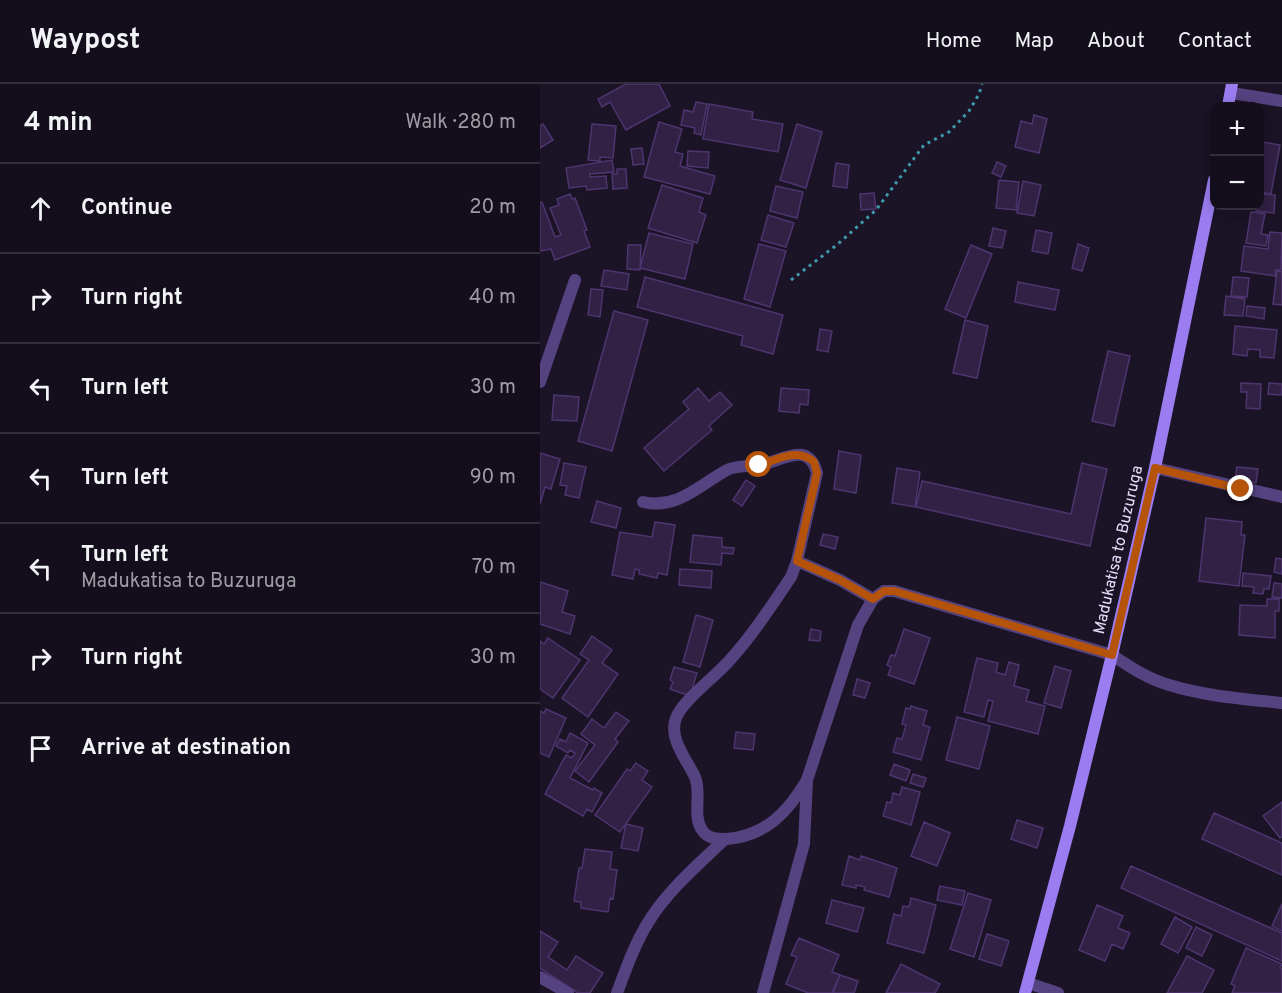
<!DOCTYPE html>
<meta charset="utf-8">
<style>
body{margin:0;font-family:Overpass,sans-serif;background:#211c29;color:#f1f3f6}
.controls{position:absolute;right:18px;top:18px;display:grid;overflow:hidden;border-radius:12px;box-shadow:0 3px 15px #0003}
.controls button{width:54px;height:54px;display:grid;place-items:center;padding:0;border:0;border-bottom:2px solid #332e3b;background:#140e1c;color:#f1f3f6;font:30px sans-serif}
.stop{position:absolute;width:18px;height:18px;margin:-14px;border:4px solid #b45309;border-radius:50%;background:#fff}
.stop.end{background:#b45309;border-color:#fff;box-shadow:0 2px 6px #0008}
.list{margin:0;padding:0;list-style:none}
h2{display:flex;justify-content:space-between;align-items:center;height:78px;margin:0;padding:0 24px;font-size:26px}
h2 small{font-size:20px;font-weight:400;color:#9d9ca3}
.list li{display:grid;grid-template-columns:39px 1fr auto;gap:18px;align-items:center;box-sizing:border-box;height:90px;padding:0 24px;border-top:2px solid #332e3b}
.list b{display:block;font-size:22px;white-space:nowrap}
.list p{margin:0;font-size:20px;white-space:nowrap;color:#9d9ca3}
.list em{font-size:20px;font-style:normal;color:#9d9ca3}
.icon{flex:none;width:33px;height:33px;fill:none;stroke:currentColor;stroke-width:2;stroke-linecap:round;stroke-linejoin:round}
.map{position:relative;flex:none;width:742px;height:909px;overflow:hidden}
header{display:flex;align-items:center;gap:36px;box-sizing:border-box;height:84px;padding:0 30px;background:#140e1c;border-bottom:2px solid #332e3b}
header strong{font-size:28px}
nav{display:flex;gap:33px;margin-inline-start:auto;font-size:21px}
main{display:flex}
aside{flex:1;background:#140e1c}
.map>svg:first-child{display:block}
</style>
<header>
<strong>Waypost</strong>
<nav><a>Home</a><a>Map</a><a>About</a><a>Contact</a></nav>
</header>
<main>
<aside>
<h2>4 min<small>Walk · 280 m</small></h2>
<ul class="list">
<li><svg class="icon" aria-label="ahead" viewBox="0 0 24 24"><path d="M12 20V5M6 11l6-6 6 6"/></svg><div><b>Continue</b></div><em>20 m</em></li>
<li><svg class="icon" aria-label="right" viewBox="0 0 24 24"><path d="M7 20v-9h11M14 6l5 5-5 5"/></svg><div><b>Turn right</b></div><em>40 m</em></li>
<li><svg class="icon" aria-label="left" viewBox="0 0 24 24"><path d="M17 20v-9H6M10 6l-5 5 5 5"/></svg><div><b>Turn left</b></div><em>30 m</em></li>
<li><svg class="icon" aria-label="left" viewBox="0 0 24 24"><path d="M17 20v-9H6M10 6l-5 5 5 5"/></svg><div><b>Turn left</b></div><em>90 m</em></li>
<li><svg class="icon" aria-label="left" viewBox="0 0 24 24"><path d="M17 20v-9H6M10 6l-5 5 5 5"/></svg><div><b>Turn left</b><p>Madukatisa to Buzuruga</p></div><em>70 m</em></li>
<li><svg class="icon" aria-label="right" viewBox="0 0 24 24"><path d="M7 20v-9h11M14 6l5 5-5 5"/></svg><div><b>Turn right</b></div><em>30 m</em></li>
<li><svg class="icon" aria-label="arrive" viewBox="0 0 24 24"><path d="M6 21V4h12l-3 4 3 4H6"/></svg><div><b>Arrive at destination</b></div></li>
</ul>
</aside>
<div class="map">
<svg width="742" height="909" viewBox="0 0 742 909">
<rect width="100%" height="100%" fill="#1b1326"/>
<path fill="#312145" stroke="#4e356f" stroke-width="1.5" d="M86,0H119L130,22L86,46L70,18L62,23L58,15Z
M156,18L167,20L161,51L154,49L155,44L141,41L144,26L153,28Z
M169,20L213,28L212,35L243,40L238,68L163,55Z
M494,31L507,35L499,69L475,63L481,37L492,40Z
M119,38L142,45L135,68L143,70L140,82L175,92L170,110L104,93Z
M3,40L13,56L0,64V42Z
M52,40L76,42L73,74L60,73V77L48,76Z
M257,40L282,48L266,104L240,96Z
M723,58L740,61L731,110L720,108V79Z
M102,64L104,80L93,81L91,65Z
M148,67L169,68L168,84L147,82Z
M72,76L74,88L50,90V93L66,92L67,104L47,106L46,102L29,104L26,84Z
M457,78L466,82L461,93L452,89Z
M296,79L309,81L307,104L293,102Z
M77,85H86L87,104L73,105L72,90H77Z
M459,96L479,98L476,126L456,124Z
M483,97L501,101L494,132L477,129Z
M122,101L163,114L159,128L166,131L157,159L108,144Z
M236,102L263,108L257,134L230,127Z
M334,109L336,125L321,126L320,110Z
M30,110L32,115L35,114L47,146L44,147L50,163L15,176L11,165L0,167V119L2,118L15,153L21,151L10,124L19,121L17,115Z
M720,110L735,111L734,129L716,127V122H720Z
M711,128L725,130L721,150L728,151L726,162L706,159Z
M228,131L254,139L246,163L221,156Z
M453,144L466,147L462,164L449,162Z
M496,146L512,149L508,170L492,167Z
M730,148L742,149L741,186H736L735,192L701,187L704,162L728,165Z
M109,149L153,160L145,195L100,184Z
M219,160L246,167L230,223L204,215Z
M538,160L549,164L542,187L532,184Z
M88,161H101L100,186L87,185Z
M431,161L452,170L426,234L405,225Z
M64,186L89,190L87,206L61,202Z
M737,187L742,188V221L733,220Z
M105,193L243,231L233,270L201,261L203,252L97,223Z
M693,193L709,194L707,213L691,212Z
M478,198L519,206L515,226L475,218Z
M51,205L63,206L60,233L48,231Z
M686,212L705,215L703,232L684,231Z
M707,222L725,224L724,235L706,232Z
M74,227L108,236L72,367L38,357Z
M425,236L448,242L437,294L413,289Z
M695,242L737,246L734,274L720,273V266L708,265L707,272L693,270Z
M280,245L292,247L288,268L277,266Z
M568,267L590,272L574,342L552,337Z
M701,299L721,300L720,325L706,324L707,308H701Z
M729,299L742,300V311L728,310Z
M158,304L169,317L180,308L192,321L169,342L172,346L124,387L104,364L149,325L143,318Z
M241,304L269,306L268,321L260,320L259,329L239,327Z
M14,311L39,313L37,337L12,336Z
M299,367L321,371L316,409L294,405Z
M0,369L20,375L11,405L5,403L0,420Z
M24,379L46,383L39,414L25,411L27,402L20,401Z
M542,379L567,385L550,462L376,423L382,397L531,430Z
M697,383L718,385L716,399L695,396Z
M357,384L380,388L375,423L352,419Z
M206,396L215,402L202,422L193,416Z
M57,417L81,424L76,444L51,438Z
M666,434L702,438L701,451H705L699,502L659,497Z
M115,438L135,441L127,491L118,489L117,494L99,490V486L95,485L93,495L72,491L80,448L112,453Z
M283,450L298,453L295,465L280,461Z
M153,451L182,454V463L194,464L193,470L182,469L181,481L150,478Z
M736,474L742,475V490L734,488Z
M140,485L172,487L171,504L139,501Z
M703,489L731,492L729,505H724L723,510L713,509L714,503L702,502Z
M0,498L28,507L22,528L35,532L30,550L0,540Z
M734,499L742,500V514L732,513Z
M727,515H739V527H735V554L699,551L700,521L727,522Z
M156,531L173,536L160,583L143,578Z
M271,545L281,547L280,557L269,556Z
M364,545L390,554L374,600L348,591L351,583L347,581L351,571L355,572Z
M52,552L72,566L62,579L78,590L48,633L22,614L49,576L40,570Z
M8,554L40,576L13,614L0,605V557L4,560Z
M437,574L458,579L456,588L465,591L469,578L479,581L474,602L489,606L486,617L505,622L498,650L448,637L453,617L448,616L444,633L424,628Z
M515,582L531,587L521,624L504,619Z
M134,583L157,589L150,612L130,605L133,598L130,596Z
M317,595L330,599L325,614L313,611Z
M371,622L387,627L383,641L390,643L381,676L353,668L357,654L362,655L366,641L362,640L366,624L370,625Z
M6,625L26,634L9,673L0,669V627L4,629Z
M76,628L89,637L75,655L78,658L49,698L35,687L55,661L41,650L52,635L64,644Z
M417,633L450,642L439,685L406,676Z
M196,648L215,650L213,666L194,664Z
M30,649L48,659L30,694L53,706L54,704L62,709L52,728L47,725L43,732L5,710L26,671L32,674L35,669L30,666L28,669L16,662L20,655L26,658Z
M96,679L108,687L102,696L112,703L80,748L55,731L87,685L90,687Z
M354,680L370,686L366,697L350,691Z
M373,690L386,694L383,703L370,699Z
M362,703L380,708L371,741L343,732L347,718L351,719L353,709L360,711Z
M742,718V753L740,754L723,732Z
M674,729L742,759V791L662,755Z
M477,736L503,744L497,764L471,755Z
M384,738L410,749L397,782L371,772Z
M86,740L103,744L98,767L81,764Z
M45,765L72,768L70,785L77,786L73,815L70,814L68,828L41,824V818L34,817L39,784H42Z
M309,772L320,776L321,772L357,784L349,813L324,806L325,803L316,801V804L302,801Z
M591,782L742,849V877L581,804Z
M400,802L425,807L422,821L397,816Z
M428,809L451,816L434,873L410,865Z
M371,814L396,821L384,869L347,859L354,830L361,832L363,822L369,823Z
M292,816L324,824L317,848L286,839Z
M742,820V847L732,842Z
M557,821L583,832L578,844L590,849L583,865L572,860L565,877L539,866Z
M635,833L652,843L638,869L621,860Z
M656,843L672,851L662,872L646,864Z
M0,847L18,858L8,873L27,886L36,872L63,889L50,909H38L0,884Z
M447,850L469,857L461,882L439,875Z
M259,854L299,871L292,888L300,891L292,909H268L246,900L257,873L251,871Z
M706,864L742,880L740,884L742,885V909H692L695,902L691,900Z
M647,872L674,886L662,909H627Z
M361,880L400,900L395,909H346Z
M300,891L318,897L314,909H293Z"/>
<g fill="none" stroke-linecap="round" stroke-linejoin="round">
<path stroke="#3e9aad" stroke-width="3" stroke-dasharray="3 4.5" stroke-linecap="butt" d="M251,196L298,160L336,126L384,61L409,48L429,27L439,10L442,0"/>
<path stroke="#544380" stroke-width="12" d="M691,9L742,17
M0,298L35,196
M615,384L742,413
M103,418C138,426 159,401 187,386C197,381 208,383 219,381C241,378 268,355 277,389L257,477L251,493C232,521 212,552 189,577C175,593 143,616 136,634C128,654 147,676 155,693C162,710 152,731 162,746C168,755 177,755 186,755C226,752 248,728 267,696L318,541L333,515L344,507H354L572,571C589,582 606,594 626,600C663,612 704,615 742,619
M257,477L300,496L333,515
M0,893L28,909
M488,899L518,909
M77,909C86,885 95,859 109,837C129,805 159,780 185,755
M223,909L264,760L267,697"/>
<path stroke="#9b7df1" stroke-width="12" d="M688,22L692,0
M485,909L530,742L572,571L615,384L674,96"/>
</g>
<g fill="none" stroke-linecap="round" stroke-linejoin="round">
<path stroke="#b45309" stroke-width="8" d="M219,381C238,376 257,363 274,378L277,389L257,477L300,496L333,515L344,507H354L572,571L615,384L701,405"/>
</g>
<g text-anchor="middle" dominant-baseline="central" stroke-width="5" stroke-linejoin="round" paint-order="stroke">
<g font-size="16" fill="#e7dcfb" stroke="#1b1326">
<text transform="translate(579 466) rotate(-77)">Madukatisa to Buzuruga</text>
</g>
</g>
</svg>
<div class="controls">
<button>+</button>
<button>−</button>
</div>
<div class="stop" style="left:219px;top:381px"></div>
<div class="stop end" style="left:701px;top:405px"></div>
</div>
</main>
